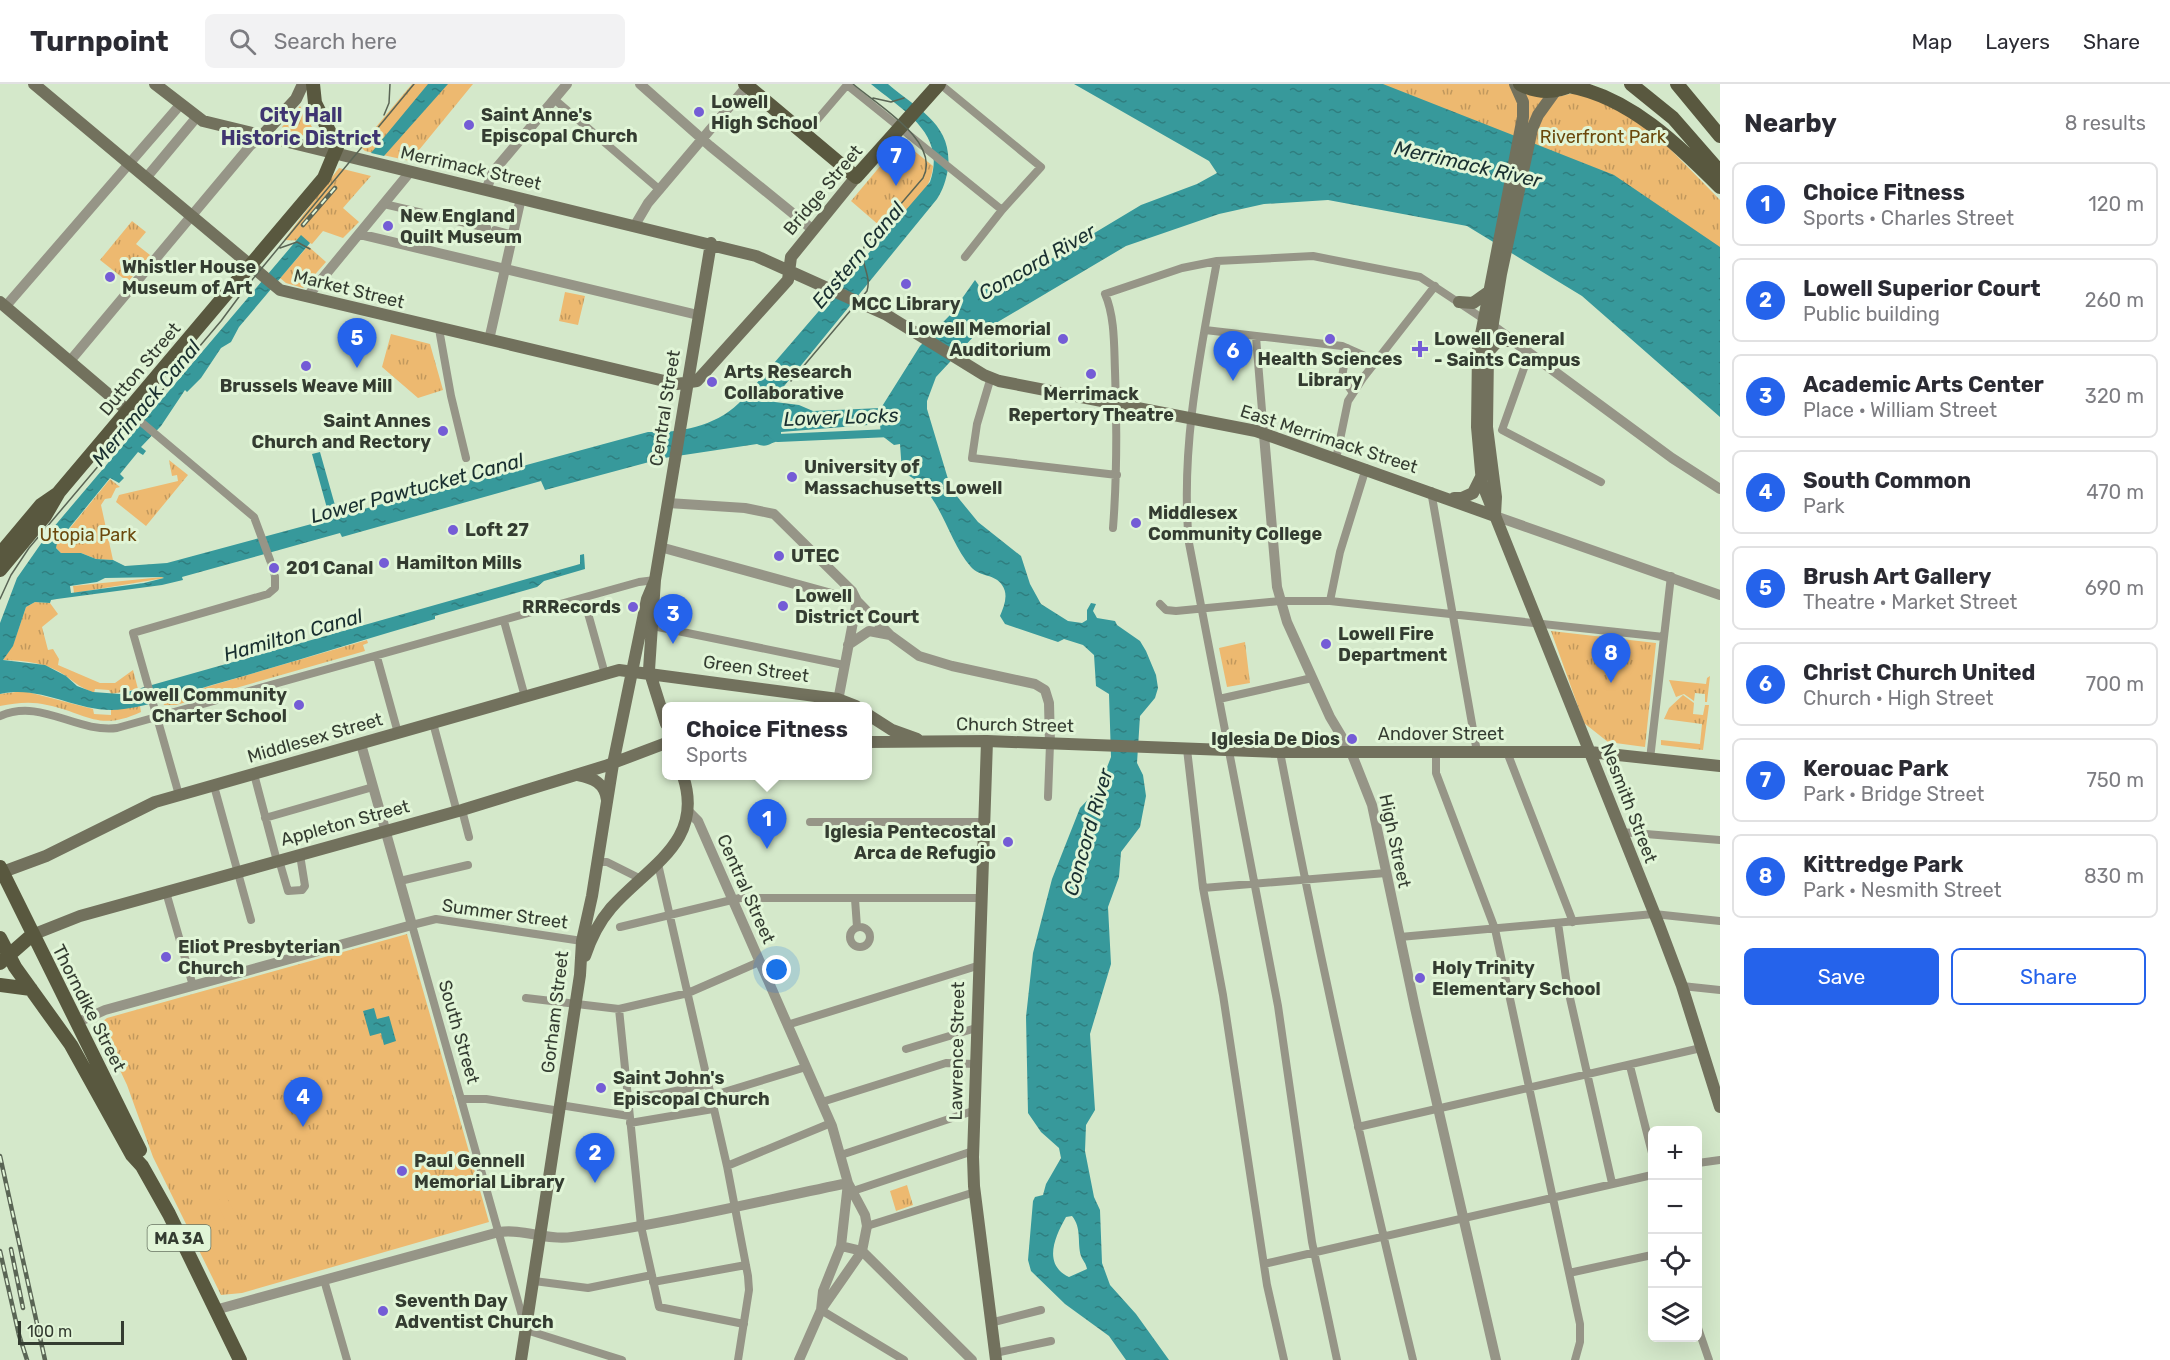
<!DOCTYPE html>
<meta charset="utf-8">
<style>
body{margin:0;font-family:Rubik,sans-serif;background:#f2f2f3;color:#2b2b33}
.controls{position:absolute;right:18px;bottom:18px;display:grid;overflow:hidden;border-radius:9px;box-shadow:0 6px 24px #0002}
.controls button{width:54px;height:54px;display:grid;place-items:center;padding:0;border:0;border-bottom:2px solid #e1e1e2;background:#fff;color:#2b2b33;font:30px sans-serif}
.scale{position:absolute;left:18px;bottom:15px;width:106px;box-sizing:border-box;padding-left:6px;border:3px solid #343c31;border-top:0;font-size:16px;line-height:21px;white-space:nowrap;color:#343c31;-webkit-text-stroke:4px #e1f5d7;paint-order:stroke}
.you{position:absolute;left:777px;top:886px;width:21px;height:21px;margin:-15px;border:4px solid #fff;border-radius:50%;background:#1a73e8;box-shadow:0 0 0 9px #1a73e833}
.badge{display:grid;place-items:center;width:39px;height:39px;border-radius:50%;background:#2563eb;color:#fff;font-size:20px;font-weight:700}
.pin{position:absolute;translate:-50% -50px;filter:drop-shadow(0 2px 3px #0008)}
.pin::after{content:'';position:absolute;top:32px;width:21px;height:18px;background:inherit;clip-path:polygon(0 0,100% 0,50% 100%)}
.popup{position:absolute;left:662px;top:618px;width:210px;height:78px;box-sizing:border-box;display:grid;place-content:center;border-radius:9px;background:#fff;filter:drop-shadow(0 2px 4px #0005);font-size:20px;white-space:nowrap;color:#7c7c81}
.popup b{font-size:22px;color:#2b2b33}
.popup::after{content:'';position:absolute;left:50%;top:100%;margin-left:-12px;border:12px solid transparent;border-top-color:#fff}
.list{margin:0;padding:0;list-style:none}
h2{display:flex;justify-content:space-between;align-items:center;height:78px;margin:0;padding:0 24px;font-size:26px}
h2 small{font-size:20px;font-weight:400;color:#7c7c81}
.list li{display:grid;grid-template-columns:39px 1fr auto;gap:18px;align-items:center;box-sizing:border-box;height:84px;margin:0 12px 12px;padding:0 12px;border:2px solid #e1e1e2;border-radius:9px}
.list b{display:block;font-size:22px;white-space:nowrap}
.list p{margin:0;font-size:20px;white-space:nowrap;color:#7c7c81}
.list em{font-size:20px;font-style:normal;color:#7c7c81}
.actions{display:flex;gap:12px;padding:18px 24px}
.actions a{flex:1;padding:14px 0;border:2px solid #2563eb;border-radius:9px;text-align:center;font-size:21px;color:#2563eb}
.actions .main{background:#2563eb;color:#fff}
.icon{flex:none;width:33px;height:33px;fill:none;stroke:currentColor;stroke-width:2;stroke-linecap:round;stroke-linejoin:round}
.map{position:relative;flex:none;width:1720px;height:1276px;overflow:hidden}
header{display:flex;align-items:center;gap:36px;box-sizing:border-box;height:84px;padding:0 30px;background:#fff;border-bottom:2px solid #e1e1e2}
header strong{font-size:28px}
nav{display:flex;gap:33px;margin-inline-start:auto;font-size:21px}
.search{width:420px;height:54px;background:#f2f2f3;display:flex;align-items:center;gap:15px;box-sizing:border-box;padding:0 21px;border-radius:9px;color:#7c7c81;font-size:22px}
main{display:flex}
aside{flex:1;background:#fff}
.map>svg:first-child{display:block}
</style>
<header>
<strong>Turnpoint</strong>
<div class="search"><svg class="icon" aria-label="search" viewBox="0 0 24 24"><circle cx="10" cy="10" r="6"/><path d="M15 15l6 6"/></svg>Search here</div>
<nav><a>Map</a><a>Layers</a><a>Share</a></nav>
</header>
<main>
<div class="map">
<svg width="1720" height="1276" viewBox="0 0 1720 1276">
<defs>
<pattern id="grass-tufts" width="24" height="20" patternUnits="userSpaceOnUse" patternTransform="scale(1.5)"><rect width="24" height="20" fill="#edb970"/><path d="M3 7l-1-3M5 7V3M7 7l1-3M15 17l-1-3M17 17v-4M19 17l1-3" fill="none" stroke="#c1985d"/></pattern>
<pattern id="water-ripples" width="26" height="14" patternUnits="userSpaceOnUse" patternTransform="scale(1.5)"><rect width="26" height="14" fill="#37999b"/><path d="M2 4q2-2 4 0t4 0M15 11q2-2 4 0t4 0" fill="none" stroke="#2f7e7f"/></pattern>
</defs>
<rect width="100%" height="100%" fill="#d4e8ca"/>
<path fill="url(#grass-tufts)" d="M412,0H473L410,77L365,67L360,62Z
M1348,0H1519L1549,15L1574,9L1632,26L1720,116V172Z
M300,22L316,50L314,54L288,48L282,43Z
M897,62H908L933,82C931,109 905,130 888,149L851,117Z
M339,84L371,92L343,124L359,138L343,154L323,147L312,160L306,157L284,156Z
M132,137L146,148L136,160L150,171L128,198L100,176Z
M308,162L326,178L303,204L286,199L280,194Z
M565,208L585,212L578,241L559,237Z
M391,250L430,260L443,306L418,314L382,283Z
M169,376L188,391L146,442L116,418L119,411L178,397L177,391L172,392Z
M110,395L120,403L116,404L111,414L105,415L101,421L113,476L96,475L81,469H61L56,464V460L69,452L66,449Z
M162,493L165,494L74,509L73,502Z
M35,518L50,519L58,530L42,543L48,566L53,565L59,575L58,581L100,599H115L133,586L138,605L111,610L109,606L95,605L94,609C82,604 76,600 66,592C48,579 24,576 3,576L13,561L26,523Z
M1551,547L1656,559L1645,663L1608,658L1584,639Z
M367,556L368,559L363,561L365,567L176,621H164L162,616Z
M1245,558L1250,599L1227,603L1219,564Z
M1710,592L1707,618H1705V610L1695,609L1694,617L1684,610L1676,613L1669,596L1706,600L1707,594Z
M24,607L93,625L94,630L111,631V626L140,622L141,628C98,648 87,629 47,621C31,617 16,619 0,622V610Z
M1683,611L1694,619L1693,630L1703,631L1705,621H1709L1703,666L1661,661V656L1700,660L1702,640L1664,635L1669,624Z
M407,850L489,1138L242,1209L221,1211L153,1073L127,1001L101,946L102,938L107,934Z
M907,1101L913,1121L896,1127L890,1107Z"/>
<path fill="#edb970" d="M226,1112L242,1144L232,1149L216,1117Z"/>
<path fill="url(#water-ripples)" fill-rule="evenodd" d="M428,0H448L384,72L371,69Z
M871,0H888C918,26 953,40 948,85C946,96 943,106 937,115L776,312L775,318L799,321L813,327L881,324L920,262L951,230L975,196L980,203H995L1011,199L1141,121L1197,100L1217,89L1209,77L1074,0H1383L1614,91L1720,163V333L1582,212L1467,142L1328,116L1264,120L1219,130L1126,162L974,252L936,293L927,317V325L951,405L978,438L1021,472L1030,500L1041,520L1068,537L1082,539L1087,536V526L1091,519L1096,520L1093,527L1097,534L1115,537L1117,541L1140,557L1146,567L1156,591L1158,604L1155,614L1140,632L1137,679L1143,691L1146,712L1140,743L1121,768L1119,793L1108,823L1111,880L1090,950L1095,1026L1086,1041L1085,1067L1094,1113L1100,1126L1102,1179L1110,1201L1136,1230L1169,1276H1126L1109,1252L1065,1220L1031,1187L1028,1176L1033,1117L1035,1113L1043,1111L1046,1100L1061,1074L1059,1064L1041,1048L1028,1029L1026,933L1033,869L1052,795L1080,724L1099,704L1111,673L1109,610L1096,602L1094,571L1083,561L1064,555L1058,558L1005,540L1000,532C1004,522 1009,511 1002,501C995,490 980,493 971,483C945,453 941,405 902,388L900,360L894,361L881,351L880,340L781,348V357C771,357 768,365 757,360L664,374L545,406L541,397L342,453L340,449L182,493L183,496L162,501L57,515L51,516L50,519L35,518L26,523L13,562L3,576L45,581L66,592L77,602L93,608L120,610L580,480V471L584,470L585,485L544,497L537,503L435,532V535C361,556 288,580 212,601C184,609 154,621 124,625C81,632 44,600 0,610V539L17,494L47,451L301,151L310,159L239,243L231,258L221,264L201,294L187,308L185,306L161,342L141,363L146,367L143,371L138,368L120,390L124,394L119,399L110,394L57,459L56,464L61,469H81L96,475L113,476L125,482L167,479L330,435L312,370L320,368L338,432L648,348C682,349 718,342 743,315L930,98C947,49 903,27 871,0ZM162,493L164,494L144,499L71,509L70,502L97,498L105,494ZM1072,1132C1082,1144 1077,1159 1081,1172C1083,1177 1086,1179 1087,1185L1069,1193C1043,1181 1054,1154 1066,1133Z
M374,924L377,935L389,932L396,957L384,961L381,949L370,952L363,927Z"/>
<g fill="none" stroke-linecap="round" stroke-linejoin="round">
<path stroke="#37999b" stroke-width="8" d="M773,351L778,354L890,349"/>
<path stroke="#b4c6ab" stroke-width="8" stroke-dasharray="8 4" stroke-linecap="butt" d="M270,476L275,493"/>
<path stroke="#969587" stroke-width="8" d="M554,15L660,106
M805,50L847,1L1002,126L1041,83L940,0
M384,120L487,144
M495,146L513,151
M965,173L1002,126
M1217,177C1200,270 1180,365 1189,459L1278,922L1312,1158L1337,1276
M439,245L451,312L466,374
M1205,246L1342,262L1376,277
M1256,253L1264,351
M1347,264L1342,293L1353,309
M1529,270L1502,346L1601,398
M991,293L977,340L972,374L1117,391
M128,327L254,433L270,476
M1336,375L1348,317L1363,294L1435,202
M1431,407L1477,668
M1113,444C1117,392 1117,340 1115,287C1114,262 1115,233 1105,210L1182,184L1217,177L1313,172L1420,193L1482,234
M584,515L605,590
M1330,517L1340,468L1366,384
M1160,520L1166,526L1176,527L1280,517H1330L1664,553
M504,537L525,613
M653,542L844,581
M377,573L398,649
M1219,615L1312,594
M0,632C41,614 76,649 117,644L639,498L655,496
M433,639L457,728
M1187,665L1203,804L1223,911L1267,1201L1284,1276
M1280,668C1319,872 1364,1074 1413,1276
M1436,668V689L1495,845L1580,1240V1258L1575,1276
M1507,668L1573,838
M1650,675L1671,492
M254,690L277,777
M214,702L251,836
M179,711L133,549L268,510L275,504V493
M1048,713L1050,660
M462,726L469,753
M265,734L373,703
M810,738H984
M1621,748L1720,756
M279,776L288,807L302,806L305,802L300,771
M598,778H607L641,795
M658,780L727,1082L748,1192L749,1206L738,1276
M400,797L468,781
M1203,804L1386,789
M166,808L193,902
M855,815L857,843
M1558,839L1567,901L1612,1099
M850 853a10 10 0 1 1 20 0a10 10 0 1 1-20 0Z
M620,843L740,814H980
M1400,853L1654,830L1720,837
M582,857L436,835L412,841L526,1246L622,1276
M1682,902L1720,906
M526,914L619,925L688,909L759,878
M619,925L641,1142L659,1223L744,1240
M787,941L977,882
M906,965L976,944
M1630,982L1652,1069
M711,1012L806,983
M628,1013L662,1010L708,1000
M461,1015H486L560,1027
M822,1018L946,979L975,980
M560,1021L629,1032
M630,1039L713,1025
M1358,1043L1701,964
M841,1071L973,1027
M1698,1079L1720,1076
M727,1082L831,1039
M853,1107L973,1067
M867,1142L975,1108
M1264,1180L1652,1091
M1569,1189L1652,1171
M324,1196L347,1276
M534,1197L588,1204L652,1191
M653,1198L746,1181
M821,1226L904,1276
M990,1239L1041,1226
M1698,1244L1709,1276
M995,1269L1051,1257"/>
<path stroke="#969587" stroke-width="10" d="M640,0L710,62L812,145
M146,94L196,34
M486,106L493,88L567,0
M635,141L648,119L747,2
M359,150L698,231
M307,213L410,88
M5,223L180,21
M1486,237L1672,374L1720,405
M489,256L521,114
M70,277L250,62L261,53
M1264,351L1277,503L1287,538L1330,633L1351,668L1372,721L1415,924L1496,1276
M668,419L745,424L774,430L852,507L857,517L890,551L919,572L952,582L1035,600L1045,606L1049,619L1050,660
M1495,432L1720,511
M660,463L857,517
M848,561L869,547L890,551
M837,622L857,517
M688,727L698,737L832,1042L848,1099L865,1131L867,1142L862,1167L821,1226L799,1276
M78,938L105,926L412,841L361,660
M841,1162L862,1167L972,1276
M215,1226L499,1148C523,1144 547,1157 572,1153C665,1140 756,1118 848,1099
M821,1226L823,1207L841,1162L848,1099"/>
<path stroke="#72715d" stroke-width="12" d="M34,0L280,206L677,300L697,297L788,196L791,173L856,93
M155,0L203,37L756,172L885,230L984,291L999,297L1256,347L1495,432
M1515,0L1523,18V33L1478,266L1477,343L1482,399L1659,841L1682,902L1720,1023
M261,53L296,15L303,0
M0,218L128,327
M1459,218L1473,219L1487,209
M1489,267L1498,257H1512
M1454,414H1462L1473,409L1481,393
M1495,431L1496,413L1487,343L1488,269L1501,190L1532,45L1538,31L1556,6
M867,630L892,646L917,655
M666,640L649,586L655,496L711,159
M987,657L973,1073L974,1102L996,1276
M867,658L987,657L1280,668H1590L1720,682
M578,691C593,694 605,699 607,716
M0,789L46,772L155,718L619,586L838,615L856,622
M32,851L80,832L462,726L605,682L666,659
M585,872C591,854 599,838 611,824C648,782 705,758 683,692
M521,1276L580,891L582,857L592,812L613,680L647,515L655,496"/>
<path stroke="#59583f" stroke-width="14" d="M745,0L856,93L939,0
M1520,0C1537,9 1556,9 1574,0
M1631,0L1673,34L1720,88
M1677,0L1720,52
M1569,2C1630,13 1678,61 1720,103
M0,470L41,421L57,410
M0,486L45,432L59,408L324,94L337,63L315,19L313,0
M0,783L140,1066
M0,854L15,883L71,961L132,1071L142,1082L169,1130L240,1276
M0,879L32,851
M0,901L31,905"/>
<path stroke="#5a6555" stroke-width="1.5" d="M873,14L891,18L904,14
M384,31L389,19L390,0
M280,164L297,158L310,165
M791,297L867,207C872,191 859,179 864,163L923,94C942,58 876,20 853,0
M0,515L11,491L29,464L221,237L247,202L414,0"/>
<g stroke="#5a6555" stroke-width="4.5">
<path id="rail" d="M303,141L335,104
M0,1072L45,1276
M11,1165L23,1224
M0,1167L19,1251L27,1276"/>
</g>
<use href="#rail" stroke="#e1f5d7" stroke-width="2" stroke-dasharray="7" stroke-linecap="butt"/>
</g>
<g fill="#745cd6" stroke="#e1f5d7" stroke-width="2">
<circle cx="699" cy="28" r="6"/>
<circle cx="469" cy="41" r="6"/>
<circle cx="388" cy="142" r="6"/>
<circle cx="110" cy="193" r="6"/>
<circle cx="906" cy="200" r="6"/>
<circle cx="1063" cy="255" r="6"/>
<circle cx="1330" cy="255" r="6"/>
<path d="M1417 256h6v6h6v6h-6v6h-6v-6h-6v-6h6z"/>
<circle cx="306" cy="282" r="6"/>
<circle cx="1091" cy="290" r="6"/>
<circle cx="712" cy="298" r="6"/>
<circle cx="443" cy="347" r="6"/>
<circle cx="792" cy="393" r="6"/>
<circle cx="1136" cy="439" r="6"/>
<circle cx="453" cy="446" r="6"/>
<circle cx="779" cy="472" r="6"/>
<circle cx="384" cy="479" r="6"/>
<circle cx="274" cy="484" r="6"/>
<circle cx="783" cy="522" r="6"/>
<circle cx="633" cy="523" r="6"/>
<circle cx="1326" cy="560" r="6"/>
<circle cx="299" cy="621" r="6"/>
<circle cx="1352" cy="655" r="6"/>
<circle cx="1008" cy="758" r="6"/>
<circle cx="166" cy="873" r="6"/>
<circle cx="1420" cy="894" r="6"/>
<circle cx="601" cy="1004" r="6"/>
<circle cx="402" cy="1087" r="6"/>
<circle cx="383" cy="1227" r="6"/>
</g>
<g text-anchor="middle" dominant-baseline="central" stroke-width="6" stroke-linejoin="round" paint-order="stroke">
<rect fill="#e1f5d7" stroke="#687463" stroke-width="1.5" x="147.5" y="1141" width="63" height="26" rx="4.5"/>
<g font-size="16" font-weight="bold" fill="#343c31">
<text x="179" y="1154">MA 3A</text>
</g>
<g font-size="18" font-weight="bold" fill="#343c31" stroke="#e1f5d7" text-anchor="start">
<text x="711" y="18">Lowell<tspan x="711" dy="21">High School</tspan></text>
<text x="481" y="31">Saint Anne's<tspan x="481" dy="21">Episcopal Church</tspan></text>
<text x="400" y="132">New England<tspan x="400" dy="21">Quilt Museum</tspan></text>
<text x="122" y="183">Whistler House<tspan x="122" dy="21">Museum of Art</tspan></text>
<text x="906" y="220" text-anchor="middle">MCC Library</text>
<text x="1051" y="245" text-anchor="end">Lowell Memorial<tspan x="1051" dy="21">Auditorium</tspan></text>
<text x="1434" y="255">Lowell General<tspan x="1434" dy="21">- Saints Campus</tspan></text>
<text x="1330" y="275" text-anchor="middle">Health Sciences<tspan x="1330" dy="21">Library</tspan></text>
<text x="724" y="288">Arts Research<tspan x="724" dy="21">Collaborative</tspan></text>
<text x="306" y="302" text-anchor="middle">Brussels Weave Mill</text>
<text x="1091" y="310" text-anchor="middle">Merrimack<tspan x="1091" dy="21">Repertory Theatre</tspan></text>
<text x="431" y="337" text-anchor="end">Saint Annes<tspan x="431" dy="21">Church and Rectory</tspan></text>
<text x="804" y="383">University of<tspan x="804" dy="21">Massachusetts Lowell</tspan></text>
<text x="1148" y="429">Middlesex<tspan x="1148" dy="21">Community College</tspan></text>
<text x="465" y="446">Loft 27</text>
<text x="791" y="472">UTEC</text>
<text x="396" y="479">Hamilton Mills</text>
<text x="286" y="484">201 Canal</text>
<text x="795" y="512">Lowell<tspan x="795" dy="21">District Court</tspan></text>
<text x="621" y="523" text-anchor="end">RRRecords</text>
<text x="1338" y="550">Lowell Fire<tspan x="1338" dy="21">Department</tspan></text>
<text x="287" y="611" text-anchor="end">Lowell Community<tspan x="287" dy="21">Charter School</tspan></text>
<text x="1340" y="655" text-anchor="end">Iglesia De Dios</text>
<text x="996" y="748" text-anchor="end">Iglesia Pentecostal<tspan x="996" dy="21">Arca de Refugio</tspan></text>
<text x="178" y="863">Eliot Presbyterian<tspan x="178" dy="21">Church</tspan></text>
<text x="1432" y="884">Holy Trinity<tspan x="1432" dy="21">Elementary School</tspan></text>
<text x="613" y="994">Saint John's<tspan x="613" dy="21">Episcopal Church</tspan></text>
<text x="414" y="1077">Paul Gennell<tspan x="414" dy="21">Memorial Library</tspan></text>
<text x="395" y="1217">Seventh Day<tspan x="395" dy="21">Adventist Church</tspan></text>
</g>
<g font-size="18" fill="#6b480c" stroke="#e1f5d7">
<text x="1603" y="53">Riverfront Park</text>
<text x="88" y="451">Utopia Park</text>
</g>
<g font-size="18" fill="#343c31" stroke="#e1f5d7">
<text transform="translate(471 84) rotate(13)">Merrimack Street</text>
<text transform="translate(823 106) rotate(-50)">Bridge Street</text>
<text transform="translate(349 205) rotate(14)">Market Street</text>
<text transform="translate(140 285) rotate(-50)">Dutton Street</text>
<text transform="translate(665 324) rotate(-81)">Central Street</text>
<text transform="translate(1329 355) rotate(18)">East Merrimack Street</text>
<text transform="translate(756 585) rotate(8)">Green Street</text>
<text transform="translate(1015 641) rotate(1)">Church Street</text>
<text x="1441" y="650">Andover Street</text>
<text transform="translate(315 654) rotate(-16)">Middlesex Street</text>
<text transform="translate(1629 719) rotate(69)">Nesmith Street</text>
<text transform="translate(345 739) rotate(-15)">Appleton Street</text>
<text transform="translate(1395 757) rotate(78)">High Street</text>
<text transform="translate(746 805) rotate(66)">Central Street</text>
<text transform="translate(505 830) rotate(8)">Summer Street</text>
<text transform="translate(89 924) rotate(63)">Thorndike Street</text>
<text transform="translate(555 928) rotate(-83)">Gorham Street</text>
<text transform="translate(459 948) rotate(74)">South Street</text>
<text transform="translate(957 967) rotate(-89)">Lawrence Street</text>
</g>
<g font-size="20" font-weight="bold" fill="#3f3571" stroke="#e1f5d7">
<text x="301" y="31">City Hall<tspan x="301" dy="23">Historic District</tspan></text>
</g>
<g font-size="20" font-style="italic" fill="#192f30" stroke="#e1f5d7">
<text transform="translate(1468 80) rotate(13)">Merrimack River</text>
<text transform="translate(858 171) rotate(-50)">Eastern Canal</text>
<text transform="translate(1037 178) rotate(-30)">Concord River</text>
<text transform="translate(146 319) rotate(-50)">Merrimack Canal</text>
<text transform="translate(841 333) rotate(-2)">Lower Locks</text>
<text transform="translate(417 404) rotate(-15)">Lower Pawtucket Canal</text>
<text transform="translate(293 551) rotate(-16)">Hamilton Canal</text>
<text transform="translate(1088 748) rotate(-74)">Concord River</text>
</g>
</g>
</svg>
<div class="controls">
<button>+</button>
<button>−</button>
<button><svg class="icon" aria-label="locate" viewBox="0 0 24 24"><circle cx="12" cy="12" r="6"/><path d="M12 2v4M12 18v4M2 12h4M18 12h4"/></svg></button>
<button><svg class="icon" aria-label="layers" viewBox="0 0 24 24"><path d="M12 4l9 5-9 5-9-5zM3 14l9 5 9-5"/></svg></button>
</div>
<div class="scale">100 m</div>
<div class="you"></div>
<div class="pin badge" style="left:767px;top:765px">1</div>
<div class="popup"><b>Choice Fitness</b>Sports</div>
<div class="pin badge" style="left:595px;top:1099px">2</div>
<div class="pin badge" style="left:673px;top:560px">3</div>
<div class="pin badge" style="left:303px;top:1043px">4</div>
<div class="pin badge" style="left:357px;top:284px">5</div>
<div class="pin badge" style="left:1233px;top:297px">6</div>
<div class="pin badge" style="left:896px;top:102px">7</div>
<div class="pin badge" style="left:1611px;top:599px">8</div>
</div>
<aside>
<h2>Nearby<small>8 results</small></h2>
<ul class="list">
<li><span class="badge">1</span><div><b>Choice Fitness</b><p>Sports · Charles Street</p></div><em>120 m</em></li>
<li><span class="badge">2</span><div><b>Lowell Superior Court</b><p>Public building</p></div><em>260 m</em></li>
<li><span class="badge">3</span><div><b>Academic Arts Center</b><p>Place · William Street</p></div><em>320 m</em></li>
<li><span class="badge">4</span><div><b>South Common</b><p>Park</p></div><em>470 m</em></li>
<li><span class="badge">5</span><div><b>Brush Art Gallery</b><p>Theatre · Market Street</p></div><em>690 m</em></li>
<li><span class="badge">6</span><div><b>Christ Church United</b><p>Church · High Street</p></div><em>700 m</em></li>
<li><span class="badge">7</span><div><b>Kerouac Park</b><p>Park · Bridge Street</p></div><em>750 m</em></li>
<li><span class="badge">8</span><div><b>Kittredge Park</b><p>Park · Nesmith Street</p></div><em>830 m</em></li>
</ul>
<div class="actions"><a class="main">Save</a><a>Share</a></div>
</aside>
</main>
